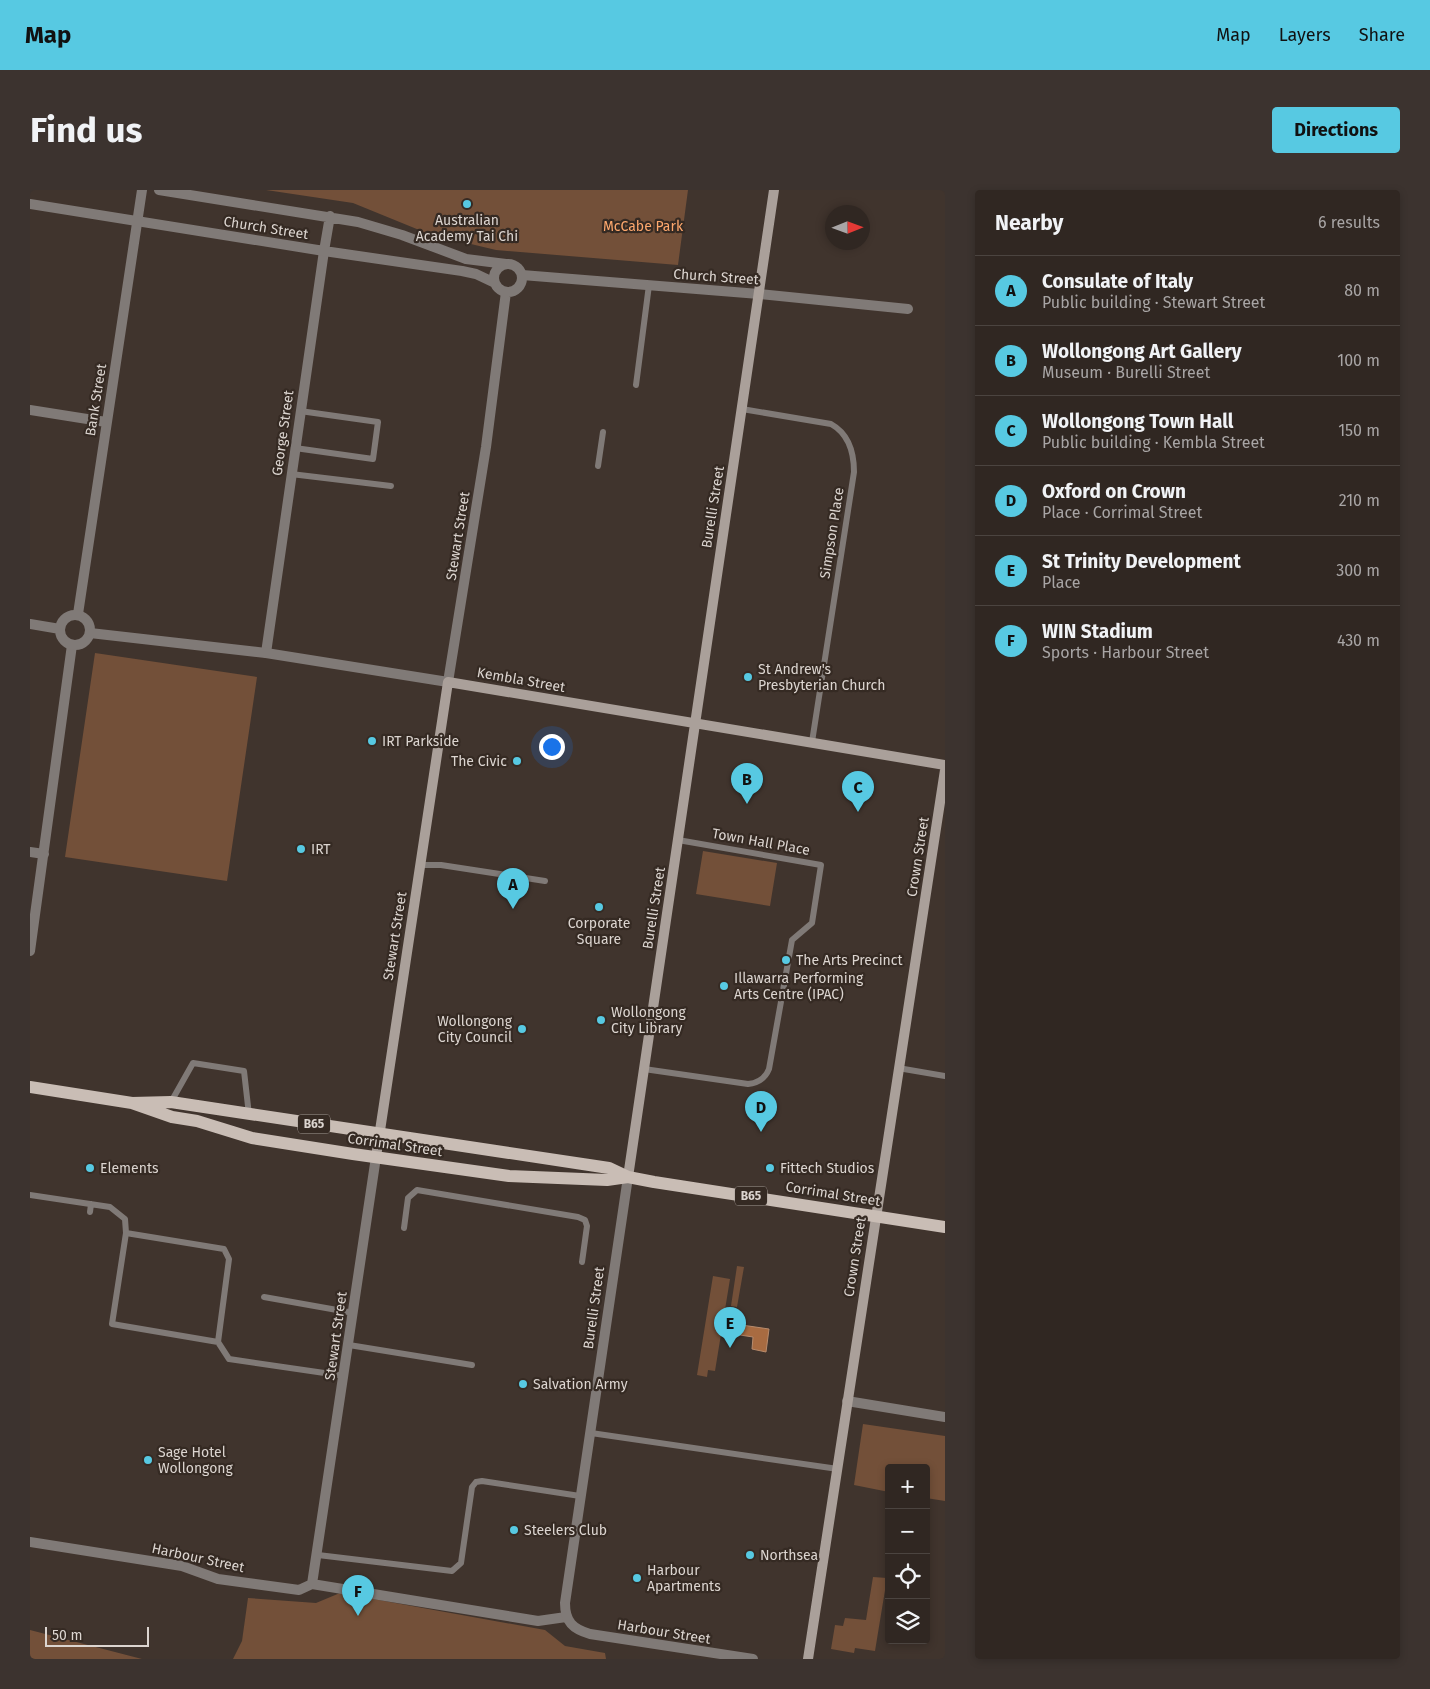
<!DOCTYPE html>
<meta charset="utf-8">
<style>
body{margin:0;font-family:"Fira Sans",sans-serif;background:#3c332f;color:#f1f3f6}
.controls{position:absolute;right:15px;bottom:15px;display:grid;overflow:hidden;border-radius:5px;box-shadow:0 2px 8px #0003}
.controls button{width:45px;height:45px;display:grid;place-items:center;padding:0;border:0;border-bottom:1px solid #4b4440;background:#302722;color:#f1f3f6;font:25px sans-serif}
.compass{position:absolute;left:795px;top:15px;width:45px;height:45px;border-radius:50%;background:#302722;box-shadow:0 2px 8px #0003;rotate:89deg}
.scale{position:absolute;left:15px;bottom:12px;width:104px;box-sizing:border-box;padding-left:5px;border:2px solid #dcd5d0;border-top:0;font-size:14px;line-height:18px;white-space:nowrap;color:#dcd5d0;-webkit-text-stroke:4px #352a23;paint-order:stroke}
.you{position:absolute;left:521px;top:556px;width:18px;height:18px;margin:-12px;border:4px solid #fff;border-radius:50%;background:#1a73e8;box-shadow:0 0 0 8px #1a73e833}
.badge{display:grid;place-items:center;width:32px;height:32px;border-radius:50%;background:#57c9e2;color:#111;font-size:16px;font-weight:700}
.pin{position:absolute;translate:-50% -41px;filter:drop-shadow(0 1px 2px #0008)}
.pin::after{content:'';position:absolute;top:26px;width:18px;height:15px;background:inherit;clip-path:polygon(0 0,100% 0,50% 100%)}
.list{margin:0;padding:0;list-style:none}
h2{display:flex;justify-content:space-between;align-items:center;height:65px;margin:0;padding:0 20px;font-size:21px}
h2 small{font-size:16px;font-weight:400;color:#a8a5a5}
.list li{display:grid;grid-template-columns:32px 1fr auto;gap:15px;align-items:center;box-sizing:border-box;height:70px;padding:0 20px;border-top:1px solid #4b4440}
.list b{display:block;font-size:19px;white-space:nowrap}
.list p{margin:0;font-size:16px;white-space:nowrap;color:#a8a5a5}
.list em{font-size:16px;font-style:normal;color:#a8a5a5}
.icon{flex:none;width:28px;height:28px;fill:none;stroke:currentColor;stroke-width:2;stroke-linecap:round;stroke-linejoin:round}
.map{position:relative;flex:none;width:915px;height:1469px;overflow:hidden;border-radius:5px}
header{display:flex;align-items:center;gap:30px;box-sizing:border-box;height:70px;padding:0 25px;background:#57c9e2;color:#111}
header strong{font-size:24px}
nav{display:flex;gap:28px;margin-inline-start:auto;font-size:18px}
.intro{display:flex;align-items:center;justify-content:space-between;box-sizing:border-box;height:120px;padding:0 30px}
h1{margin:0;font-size:35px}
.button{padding:12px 22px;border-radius:5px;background:#57c9e2;color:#111;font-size:18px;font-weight:700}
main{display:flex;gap:30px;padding:0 30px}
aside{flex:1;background:#302722;border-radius:5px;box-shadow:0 2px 8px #0003}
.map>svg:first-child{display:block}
</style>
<header>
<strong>Map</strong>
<nav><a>Map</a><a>Layers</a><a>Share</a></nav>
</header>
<div class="intro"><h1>Find us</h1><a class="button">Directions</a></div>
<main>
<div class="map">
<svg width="915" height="1469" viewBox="0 0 915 1469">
<rect width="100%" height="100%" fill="#40342d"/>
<path fill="#735039" d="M236,0H658L648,75L466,60L399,44L323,13Z
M65,463L227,487L197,691L35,667Z
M673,661L747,673L740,716L666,704Z
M707,1076L714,1077L707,1117L701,1116Z
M683,1086L700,1089L685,1181L678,1180L677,1187L667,1185Z
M833,1234L915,1246V1311L896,1308V1278H859V1302L824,1295Z
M843,1387L857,1388L845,1461L825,1458L824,1463L801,1459L805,1435L813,1436L815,1428L836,1430Z
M310,1403L515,1440L535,1456L575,1463L576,1469H203L212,1451L218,1408L286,1413Z
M0,1440L112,1469H0Z"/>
<path fill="#a86b41" stroke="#b88b6c" d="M698,1133L739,1139L736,1162L722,1159L723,1147L697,1143Z"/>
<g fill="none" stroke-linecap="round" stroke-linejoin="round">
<path stroke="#807a77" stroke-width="6" d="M606,195L619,95
M712,219L801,234C819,244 824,263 824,282L782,552
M265,258L343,269L348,232L270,221
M568,276L573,242
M261,284L361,296
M390,675H411L515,691
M868,878L915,886
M614,879L718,894C728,893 735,889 739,879L762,750L782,733L791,675L648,650
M141,912L163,873L214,881L219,925
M0,1005L80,1017L95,1029L96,1043
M60,1022L61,1014
M374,1038L378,1008L387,1000L548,1027L555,1030L557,1036L552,1072
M234,1107L324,1123
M188,1152L199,1069L194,1059L96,1043L82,1134L188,1152L199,1169L315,1186
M319,1155L442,1175
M561,1243L808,1279
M288,1365L422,1381L431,1373L442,1297L446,1292L452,1291L550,1306"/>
<path stroke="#807a77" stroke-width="10" d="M729,104L878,119
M0,220L76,232
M48,424L112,0
M236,463L294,61
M0,662L14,664
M0,761L42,455
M817,1211L915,1227
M0,1352L152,1376L188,1389L269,1400L282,1394L508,1431L536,1427
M282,1394L346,967"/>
<path stroke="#807a77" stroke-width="10" d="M129,0L328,32L372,45L436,69L476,74
M0,14L294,61L432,81L446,84L465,93
M294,61L300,26
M464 88a14 14 0 1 1 28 0a14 14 0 1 1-28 0Z
M492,85L729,104
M30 440a15 15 0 1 1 30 0a15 15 0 1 1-30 0Z
M0,434L30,439
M60,443L236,463L418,492L456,257L476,102
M598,987L535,1413C535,1432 543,1439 560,1444L723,1469"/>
<path stroke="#aaa09a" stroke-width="10" d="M346,967L418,492L915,575
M598,987L744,0
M778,1469L915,580"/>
<path stroke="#c9bdb5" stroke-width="12" d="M0,897L102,913L142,927L167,931L222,948L323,964L479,986L577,990L598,987
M102,913L141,912L579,978L598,987L624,992L915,1037"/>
</g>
<g fill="#57c9e2" stroke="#352a23" stroke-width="2">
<circle cx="437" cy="14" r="5"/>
<circle cx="718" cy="487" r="5"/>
<circle cx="342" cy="551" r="5"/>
<circle cx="487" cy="571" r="5"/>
<circle cx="271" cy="659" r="5"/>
<circle cx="569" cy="717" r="5"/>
<circle cx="756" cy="770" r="5"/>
<circle cx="694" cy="796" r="5"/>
<circle cx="571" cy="830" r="5"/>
<circle cx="492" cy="839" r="5"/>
<circle cx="60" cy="978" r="5"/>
<circle cx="740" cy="978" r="5"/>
<circle cx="493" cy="1194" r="5"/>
<circle cx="118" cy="1270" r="5"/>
<circle cx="484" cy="1340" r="5"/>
<circle cx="720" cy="1365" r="5"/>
<circle cx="607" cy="1388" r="5"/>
</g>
<g text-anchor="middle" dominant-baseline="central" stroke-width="4.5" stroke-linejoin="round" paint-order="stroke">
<g fill="#352a23" stroke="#aaa29c" stroke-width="1">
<rect x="268" y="924.5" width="32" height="19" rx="4"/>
<rect x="705" y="996.5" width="32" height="19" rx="4"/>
</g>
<g font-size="12" font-weight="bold" fill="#dcd5d0">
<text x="284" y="934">B65</text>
<text x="721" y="1006">B65</text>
</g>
<g font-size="14" fill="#dcd5d0" stroke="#352a23" text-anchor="start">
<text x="437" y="30" text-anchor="middle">Australian<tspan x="437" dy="16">Academy Tai Chi</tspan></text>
<text x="728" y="479">St Andrew's<tspan x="728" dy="16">Presbyterian Church</tspan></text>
<text x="352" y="551">IRT Parkside</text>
<text x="477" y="571" text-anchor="end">The Civic</text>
<text x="281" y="659">IRT</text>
<text x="569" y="733" text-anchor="middle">Corporate<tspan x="569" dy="16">Square</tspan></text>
<text x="766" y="770">The Arts Precinct</text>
<text x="704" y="788">Illawarra Performing<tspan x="704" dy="16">Arts Centre (IPAC)</tspan></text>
<text x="581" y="822">Wollongong<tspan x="581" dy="16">City Library</tspan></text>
<text x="482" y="831" text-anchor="end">Wollongong<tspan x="482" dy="16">City Council</tspan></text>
<text x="70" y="978">Elements</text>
<text x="750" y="978">Fittech Studios</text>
<text x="503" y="1194">Salvation Army</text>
<text x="128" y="1262">Sage Hotel<tspan x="128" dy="16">Wollongong</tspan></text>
<text x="494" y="1340">Steelers Club</text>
<text x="730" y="1365">Northsea</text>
<text x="617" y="1380">Harbour<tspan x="617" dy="16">Apartments</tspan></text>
</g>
<g font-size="14" fill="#fea86d" stroke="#352a23">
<text x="613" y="36">McCabe Park</text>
</g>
<g font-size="14" fill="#dcd5d0" stroke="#352a23">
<text transform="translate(236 38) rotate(9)">Church Street</text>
<text transform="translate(686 87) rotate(4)">Church Street</text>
<text transform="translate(66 210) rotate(-81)">Bank Street</text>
<text transform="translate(253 243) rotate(-82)">George Street</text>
<text transform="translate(683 317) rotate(-81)">Burelli Street</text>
<text transform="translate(802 343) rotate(-81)">Simpson Place</text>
<text transform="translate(428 346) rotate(-81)">Stewart Street</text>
<text transform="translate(491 490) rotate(10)">Kembla Street</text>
<text transform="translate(731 652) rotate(10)">Town Hall Place</text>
<text transform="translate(888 667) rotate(-81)">Crown Street</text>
<text transform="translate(624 718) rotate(-81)">Burelli Street</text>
<text transform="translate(365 746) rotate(-81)">Stewart Street</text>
<text transform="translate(365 955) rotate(8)">Corrimal Street</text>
<text transform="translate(803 1004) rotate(9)">Corrimal Street</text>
<text transform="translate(825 1067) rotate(-81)">Crown Street</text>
<text transform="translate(564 1118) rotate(-82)">Burelli Street</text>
<text transform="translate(306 1146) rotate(-82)">Stewart Street</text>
<text transform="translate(168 1368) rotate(12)">Harbour Street</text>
<text transform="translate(634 1442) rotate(9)">Harbour Street</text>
</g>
</g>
</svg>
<div class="controls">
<button>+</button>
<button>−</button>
<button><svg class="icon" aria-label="locate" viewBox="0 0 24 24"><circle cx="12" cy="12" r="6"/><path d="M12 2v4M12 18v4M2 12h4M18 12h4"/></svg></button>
<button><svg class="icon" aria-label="layers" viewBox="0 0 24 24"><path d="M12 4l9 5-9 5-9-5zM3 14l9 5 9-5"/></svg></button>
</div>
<svg class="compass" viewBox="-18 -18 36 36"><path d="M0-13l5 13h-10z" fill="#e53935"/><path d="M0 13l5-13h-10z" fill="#a8a5a5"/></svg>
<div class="scale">50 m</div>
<div class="you"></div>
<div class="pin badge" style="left:483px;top:719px">A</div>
<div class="pin badge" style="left:717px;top:614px">B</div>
<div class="pin badge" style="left:828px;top:622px">C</div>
<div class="pin badge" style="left:731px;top:942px">D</div>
<div class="pin badge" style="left:700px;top:1158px">E</div>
<div class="pin badge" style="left:328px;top:1426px">F</div>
</div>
<aside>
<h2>Nearby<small>6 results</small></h2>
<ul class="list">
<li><span class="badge">A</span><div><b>Consulate of Italy</b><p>Public building · Stewart Street</p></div><em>80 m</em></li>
<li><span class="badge">B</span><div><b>Wollongong Art Gallery</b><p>Museum · Burelli Street</p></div><em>100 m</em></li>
<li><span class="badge">C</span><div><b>Wollongong Town Hall</b><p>Public building · Kembla Street</p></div><em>150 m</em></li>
<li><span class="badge">D</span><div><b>Oxford on Crown</b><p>Place · Corrimal Street</p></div><em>210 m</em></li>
<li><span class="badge">E</span><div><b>St Trinity Development</b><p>Place</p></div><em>300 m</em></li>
<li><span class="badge">F</span><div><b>WIN Stadium</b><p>Sports · Harbour Street</p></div><em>430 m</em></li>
</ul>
</aside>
</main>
